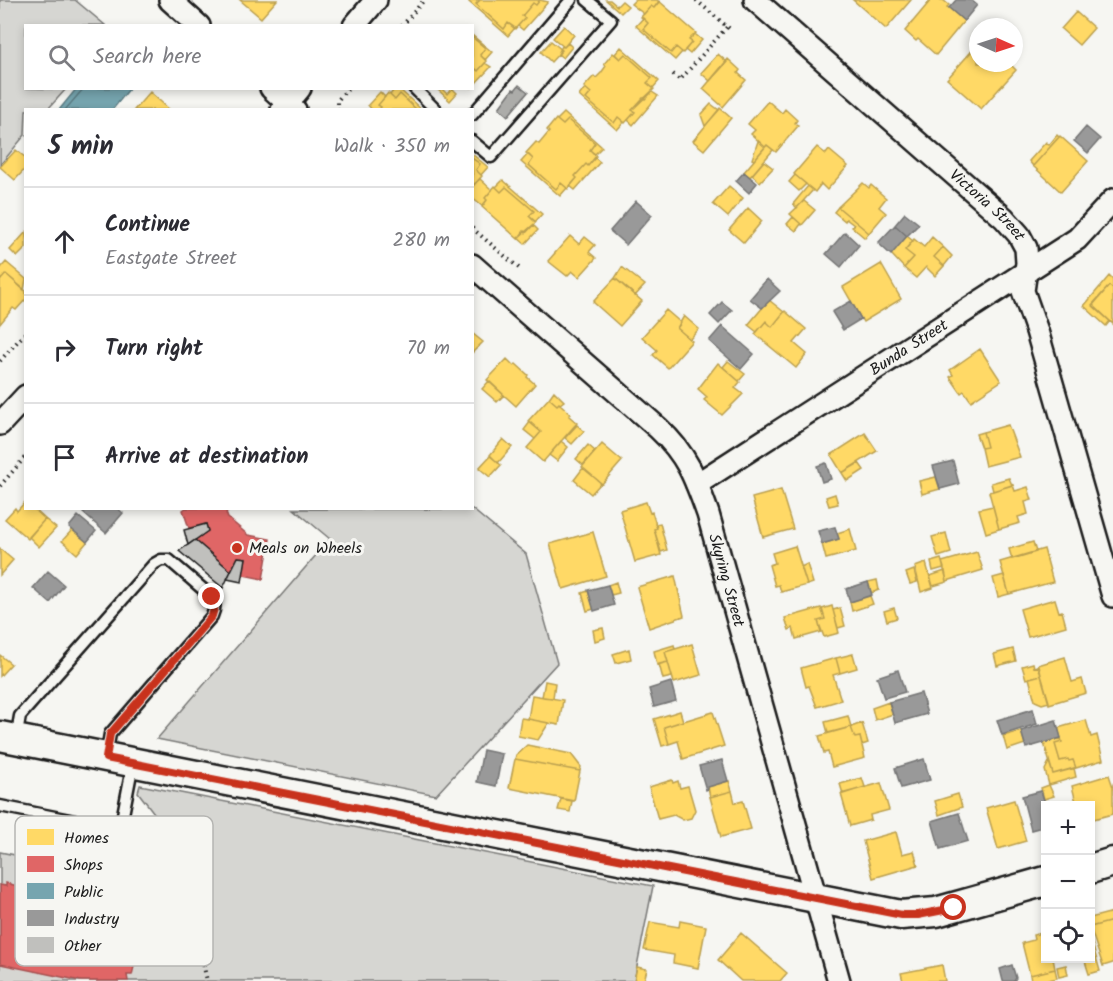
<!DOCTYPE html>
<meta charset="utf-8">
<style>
body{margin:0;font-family:Kalam,sans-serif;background:#f2f2f3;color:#2b2b33}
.controls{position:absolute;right:18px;bottom:18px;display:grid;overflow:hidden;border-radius:0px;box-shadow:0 3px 9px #0003}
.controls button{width:54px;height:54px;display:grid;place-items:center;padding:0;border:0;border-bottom:2px solid #e1e1e2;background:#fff;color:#2b2b33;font:30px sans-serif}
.compass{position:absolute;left:969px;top:18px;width:54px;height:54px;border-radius:50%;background:#fff;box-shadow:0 3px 9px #0003;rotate:93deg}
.stop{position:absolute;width:18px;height:18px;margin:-14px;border:4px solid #c8321e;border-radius:50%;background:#fff}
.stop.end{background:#c8321e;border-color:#fff;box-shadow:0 2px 6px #0008}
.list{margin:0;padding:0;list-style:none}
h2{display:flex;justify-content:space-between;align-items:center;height:78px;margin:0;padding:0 24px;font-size:26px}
h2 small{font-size:20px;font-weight:400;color:#7c7c81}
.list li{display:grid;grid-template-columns:39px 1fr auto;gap:18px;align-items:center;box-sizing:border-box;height:108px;padding:0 24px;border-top:2px solid #e1e1e2}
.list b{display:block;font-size:22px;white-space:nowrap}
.list p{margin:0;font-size:20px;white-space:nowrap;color:#7c7c81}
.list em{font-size:20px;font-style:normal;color:#7c7c81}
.icon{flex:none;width:33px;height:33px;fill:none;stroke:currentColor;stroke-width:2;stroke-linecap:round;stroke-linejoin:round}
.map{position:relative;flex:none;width:1113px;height:981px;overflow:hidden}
.search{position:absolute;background:#fff;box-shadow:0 3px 9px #0003;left:24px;top:24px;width:450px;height:66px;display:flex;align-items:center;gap:15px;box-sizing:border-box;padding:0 21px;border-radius:0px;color:#7c7c81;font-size:22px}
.panel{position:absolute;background:#fff;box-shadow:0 3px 9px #0003;left:24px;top:108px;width:450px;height:402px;border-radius:0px}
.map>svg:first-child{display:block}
</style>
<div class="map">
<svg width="1113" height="981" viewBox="0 0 1113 981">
<rect width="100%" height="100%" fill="#f6f6f2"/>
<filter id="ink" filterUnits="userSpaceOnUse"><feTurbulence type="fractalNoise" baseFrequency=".0167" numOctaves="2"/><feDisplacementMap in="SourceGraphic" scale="12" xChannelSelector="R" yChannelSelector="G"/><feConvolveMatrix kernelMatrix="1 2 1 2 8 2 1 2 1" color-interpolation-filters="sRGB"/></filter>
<g filter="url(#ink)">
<path fill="#d6d6d2" stroke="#797977" stroke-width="1.5" d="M0,0H75L105,25L26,26V88L66,89L48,109L26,110L25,135L0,165Z
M294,509H472L526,554L557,663L436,795L157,739L330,539Z
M140,785L653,886L634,981H0V852L193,891L198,871L138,792Z"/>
<path fill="#acaca9" stroke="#727271" stroke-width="1.5" d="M519,85L528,92L508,116L499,108L513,89L515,90Z"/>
<path fill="#ffd966" stroke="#bba050" stroke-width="1.5" d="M240,0H277L261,18Z
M470,0H480L476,4L504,29L508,23L515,28L508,36L469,2Z
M480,0H540L536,5L533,3L522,16L525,18L515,29L508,23L504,29L476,4Z
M540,0L548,2L523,30L518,26L525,18L522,16L533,3L536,5Z
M606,0H610L617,6L622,1L628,6L621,13Z
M635,0H657L659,2L654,8L651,6L644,14L631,4Z
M853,0H911L886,29Z
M931,0H943L949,5L947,7L949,8L964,21L936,55L918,39L916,41L905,31Z
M659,1L696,33L689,40L692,42L683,53L676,47L671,53L643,29L648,23L641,17L651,6L654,8Z
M1076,12L1094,28L1079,45L1061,29Z
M643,18L648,23L643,29L671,53L676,47L682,52L675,60L636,26Z
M564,26L574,35L564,47L553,38Z
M695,34L702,40L690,54L685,50L692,42L689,40Z
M472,35L492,52L485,60L480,55L485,48L472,37Z
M472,37L485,48L480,55L487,61L478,71L476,69L472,73Z
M551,41L562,50L551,62L541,52Z
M568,43L572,47L563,58L558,54L562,46L564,47Z
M978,44V63H1009L1016,70L981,109L947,79Z
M621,47L659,81L653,88L647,83L652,78L625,54L620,59L615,54Z
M613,53L620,59L625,54L652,78L647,83L654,89L632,110L635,112L625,123L618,117L614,123L586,99L591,93L584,87L594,76L596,78L601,73L606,66L604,64Z
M718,54L727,62L710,81L701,73Z
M728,59L740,70L738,73L746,80L723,107L703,89Z
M485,63L491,67L472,87V73L476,69L478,71Z
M395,88H398L422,110H417L400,94L395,100L390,95Z
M436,88H441L447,94L452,88L457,93L450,101Z
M585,88L591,93L586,99L614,123L618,117L624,122L617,130L579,96Z
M150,92L170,110H134Z
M380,92L385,97L378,105L381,107L379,110H372L368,105Z
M652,92L658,96L633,125L628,120L635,112L632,110L643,98L645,99Z
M388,93L395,100L400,94L417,110H379L381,107L378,105Z
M768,101L782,113L785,109L797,120L795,123L798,126L776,152L767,145L765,147L751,134L755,130L748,124Z
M711,104L719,110L705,126L701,115Z
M720,108L731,118L704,150L693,141Z
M564,113L602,147L595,154L590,150L595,143L568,120L563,125L557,120Z
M556,119L563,125L568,120L595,143L590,150L596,156L588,166L586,164L575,176L577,178L568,189L561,183L556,189L529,165L533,159L526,153L536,142L539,144L549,132L547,130Z
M1057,135L1059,137L1033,166L1029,161L1046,142L1049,145Z
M1060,136L1088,161L1061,192L1033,166Z
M758,141L765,147L754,160L752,159Z
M767,145L773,150L750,177L744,172Z
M817,147L826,154L829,150L848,166L827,190L821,184L815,192L794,174Z
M16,150L26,158V168L15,180L0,167Z
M472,154L488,167L481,175L476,170L480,164L472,158Z
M528,154L533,159L529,165L556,189L561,183L567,188L560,196L521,162Z
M472,158L480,164L476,170L482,176L473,186Z
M595,158L600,162L575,190L570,186L577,178L575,176L586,164L588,166Z
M764,161L773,168L760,182L752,175Z
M795,175L806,184L799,191L789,182Z
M480,179L492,190L485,198L487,200L482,206L472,198V186Z
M503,180L542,214L535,222L529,216L534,211L506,187L501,192L496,187Z
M863,183L869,188L871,185L886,198L879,207L886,213L869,233L838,207Z
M495,186L501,192L506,187L534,211L529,216L536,222L526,233L524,231L518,239L482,207L487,200L485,198Z
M729,186L743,198L728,217L713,204Z
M808,186L813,190L797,208L793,204Z
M804,201L815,210L802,225L790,214Z
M838,207L869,233L865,238L852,227L854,225L846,219L845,221L834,212Z
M748,208L762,221L744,243L729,230Z
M793,217L801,224L796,231L787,224Z
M533,225L538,230L525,244L518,238Z
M26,232V248L17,257L10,250Z
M570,236L579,244L585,237L595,245L589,252L596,258L579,277L572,271L567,276L548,261Z
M907,236L913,241L905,250L914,257L904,268L891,254Z
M932,237L943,247L934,257L944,266L935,276L926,267L916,278L904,268L914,257L905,250L914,239L924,247Z
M943,247L952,256L944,266L934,257Z
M6,262L26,279L24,290L6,274L0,281V269Z
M881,264L901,299L863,322L843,287Z
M622,267L645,285L635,296L615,278Z
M6,274L26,291V299L16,310L13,308L0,324V281Z
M1109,276L1113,280V289L1109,286L1093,305L1110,321L1106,326L1084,306Z
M615,278L642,301L620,326L593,302Z
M1109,286L1113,289V324L1092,305Z
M769,300L784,312L772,327L766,321L757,332L748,325Z
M666,310L681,323L677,328L692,341L668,368L653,355L657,350L642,337Z
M785,311L806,329L794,343L807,354L796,368L755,334L766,321L772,327Z
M684,316L699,329L690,339L677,328Z
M472,333L483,342L472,353Z
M980,349L1001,381L971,401L964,391L961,393L950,377L953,375L950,370Z
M507,359L514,366L516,364L528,375L527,377L535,384L516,406L487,380Z
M728,361L745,374L739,381L723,367Z
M718,363L740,382L735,388L743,394L722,415L704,400L707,397L698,389Z
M489,381L504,395L497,402L482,389Z
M554,391L564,401L560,404L559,403L557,405L549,398Z
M549,398L557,405L559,403L571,414L569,416L577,423L543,462L527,448L541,432L528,421Z
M530,422L541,432L535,439L524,430Z
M577,425L584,431L572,444L565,438Z
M1008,425L1020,457L985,466L981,448L987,447L983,432Z
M983,432L987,447L981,448L976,434Z
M865,433L877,451L842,473L831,455Z
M503,439L512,447L498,463L490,455Z
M561,441L568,447L557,461L549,455Z
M602,444L622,461L602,484L582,467Z
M588,445L595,451L583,465L576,459Z
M490,456L501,465L490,477L479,468Z
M859,463L864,470L847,481L842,473Z
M583,468L601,483L591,494L574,480Z
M936,477L940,489L922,494L919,481Z
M1009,478L1012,485L993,491L991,483Z
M1013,485L1015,491L1028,487L1032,500L1025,502L1028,514L1018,517L1020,523L999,529L989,492Z
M781,490L793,529L763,537L752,498Z
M835,494L838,504L829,506L826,497Z
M25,502L26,508H33L45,519L28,539L5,519L15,508L17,511Z
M646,502L650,513L652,512L657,528L654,529L661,555L635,562L620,510Z
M993,506L999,529L986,533L979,509Z
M45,519L56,528L39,547L29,537Z
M660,523L667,550L661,552L654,529L657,528L655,524Z
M850,529L856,551L826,559L822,544L839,539L837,533Z
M72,530L87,542L77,554L62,541Z
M593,532L606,576L563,589L550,544Z
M946,533L951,553L938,557L932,537Z
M1033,542L1036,552L1012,559L1009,549Z
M795,546L807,585L781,592L779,585L775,586L769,565L775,563L772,553Z
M0,549L13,560L0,575Z
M1044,549L1053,582L1009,594L1000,562Z
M977,552L983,570L947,581L942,562Z
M941,559L944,568L933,571L931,562Z
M926,563L933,588L921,592L915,567Z
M807,564L813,583L807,585L801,567Z
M914,570L917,582L910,584L906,573Z
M945,571L947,582L933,586L930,576Z
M1004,575L1009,594L998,597L993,578Z
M675,576L684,616L649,628L637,587Z
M877,580L879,590L871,593L868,582Z
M616,582L619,593L611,595L608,585Z
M588,591L594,609L587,611L582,593Z
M870,596L873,604L852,611L850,602Z
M1055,599L1059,612L1062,611L1066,626L1028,637L1020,609Z
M832,606L839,633L824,637L818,621L825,619L822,609Z
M821,608L825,619L818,621L821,632L796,639L793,628L789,630L785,618Z
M840,608L845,626L838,628L833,610Z
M894,608L897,618L887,621L884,611Z
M603,628L605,638L595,641L593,630Z
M692,644L701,675L674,683L665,652Z
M674,645L675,649L665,652L668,662L657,665L654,651Z
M629,649L631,659L616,663L613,654Z
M1013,649L1016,661L997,666L994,654Z
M853,654L857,668L840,673L836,658Z
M0,655L11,664L0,676Z
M1065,657L1072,682L1082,679L1086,693L1049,704L1038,665Z
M836,658L840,673L833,675L841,700L817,707L809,686L806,687L801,668Z
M668,662L672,677L663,679L659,664Z
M1033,663L1034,667L1039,666L1041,675L1026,679L1022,666Z
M1041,675L1049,702L1042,704L1035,701L1029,678Z
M545,681L555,683L553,698L542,697Z
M532,695L563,700L559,725L528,719Z
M889,702L893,714L875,720L872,708Z
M680,711L683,721L664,727L669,744L662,746L654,719Z
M713,712L724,746L683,759L678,741L669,744L664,727Z
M848,716L851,727L828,733L825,722Z
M521,718L528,719L549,723L538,740L518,736Z
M1086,720L1091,737L1097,735L1103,760L1076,768L1073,760L1069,761L1068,759L1060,761L1055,744L1062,742L1058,728Z
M862,723L868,743L862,745L860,737L855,738L851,727Z
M851,727L855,738L860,737L865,758L832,767L828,752L824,753L819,736Z
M1021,731L1025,744L1007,750L1003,736Z
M1061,738L1062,742L1055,744L1060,761L1068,759L1069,761L1073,760L1076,768L1053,774L1044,743Z
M527,745L571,754L581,767L580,771L515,759L516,755Z
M515,759L580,771L574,801L509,788Z
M1049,762L1053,774L1074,768L1076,777L1049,785L1045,770Z
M1109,775L1113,787V814L1090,820V806H1077L1072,786Z
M862,778L865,787L843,794L840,784Z
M672,780L673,783L678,781L680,788L688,786L695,810L691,818L683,820L674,815L658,819L649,787Z
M729,781L732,791L710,797L708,787Z
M881,783L889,810L870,815L871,820L850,826L841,794Z
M1049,785L1054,796L1044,799L1041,788Z
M732,791L735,803L743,801L751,829L721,837L710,797Z
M958,794L962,807L939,815L935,801Z
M561,799L572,801L570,812L558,810Z
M1014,800L1026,841L998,849L986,808Z
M896,832L902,854L914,851L918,865L873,878L863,841Z
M1113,912V921L1090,927V918Z
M680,921L706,926L698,968L673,963L674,955L644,950L650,922L679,927Z
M1113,921V963L1103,966L1090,927Z
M1046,932V958H1053L1055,969L1030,975L1022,943L1034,940L1033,935Z
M741,933L787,973L780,981H741L718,960Z
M1090,936L1100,971L1089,974L1084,958H1090Z
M942,965L945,981H903L901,973Z
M1066,965L1068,975L1059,977L1057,967Z
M637,967L647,969L644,981H634Z
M1055,969L1057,978L1045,981H1031L1030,975Z"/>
<path fill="#e06666" stroke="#a55050" stroke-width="1.5" d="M186,508H234L226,513L228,518L248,535L270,539L263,579L243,575L246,558L238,557L231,571L195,540L208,531L206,524L189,528L183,510Z
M6,883L99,907L98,913L138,923L136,931L142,933L132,975H127L128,981H81L0,964V885L6,886Z"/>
<path fill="#76a5af" stroke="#5b7c83" stroke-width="1.5" d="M77,88H84L65,110H59Z
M84,88H130L112,110H65Z"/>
<path fill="#999" stroke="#747474" stroke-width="1.5" d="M956,0H971L977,5L964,21L949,8Z
M1086,127L1100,139L1088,153L1074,141Z
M744,172L757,183L749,193L736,181Z
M636,201L652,215L626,245L610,231Z
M905,213L919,224L907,236L895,225Z
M895,225L907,236L891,255L878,243Z
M845,232L859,245L841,267L826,254Z
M767,279L780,291L762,308L750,299Z
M851,301L861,319L843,330L832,312Z
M722,302L732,310L719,324L710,315Z
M722,326L754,354L741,369L709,341Z
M953,461L959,484L940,489L933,466Z
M826,463L831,479L822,482L817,466Z
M87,508H117L123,513L106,533L83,513Z
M78,516L96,531L87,542L69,527Z
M835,527L839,539L822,544L818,531Z
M48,571L64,585L50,603L33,588Z
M868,582L872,595L850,602L846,589Z
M608,585L614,605L594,611L588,590Z
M898,670L905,692L884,698L877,677Z
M671,682L676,701L654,707L649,689Z
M921,693L927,714L895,723L889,702Z
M1033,709L1037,724L1002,735L997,720Z
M1056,720L1061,738L1026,748L1021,731Z
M483,750L502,754L496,786L477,782Z
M924,759L930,780L901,788L895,768Z
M722,760L728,781L708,787V789L706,790L699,766Z
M1041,791L1046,806V826L1031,830L1022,796Z
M959,813L968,841L940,849L932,821Z
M1012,965L1016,978L1014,981H1003L1000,969Z"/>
<path fill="#c0c0bd" stroke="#1c1c1c" stroke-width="1.5" d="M206,524L208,531L188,545L184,530Z
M195,540L231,571L223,588L179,551Z
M238,557L246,558L242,582L227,579Z"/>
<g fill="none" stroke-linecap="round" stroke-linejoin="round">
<g stroke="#1c1c1c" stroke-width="15">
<path id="lane" d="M414,88L436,110
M472,115L571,0
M472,141L491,157L611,20L587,0
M16,739L20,716L154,564L161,560H169L212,597C216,603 215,609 212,616L110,734L106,756
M0,806L120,830L133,763
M120,830L158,838"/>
</g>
<g stroke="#1c1c1c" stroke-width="26">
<g id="street">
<path d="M170,0L199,26"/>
<path id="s1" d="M755,0L1004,218L1019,235L1026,248L1027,263L1023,291L1037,331L1113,596"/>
<path d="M354,26L376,0"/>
<path d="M271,88L295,110"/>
<path d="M282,110L300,88"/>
<path id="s2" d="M472,265L658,428C687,455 695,477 708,514L839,981"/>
<path d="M0,424L26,396"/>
<path id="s3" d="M697,484L1077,239L1113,200"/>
</g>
</g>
<g stroke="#1c1c1c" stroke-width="33">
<path id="secondary" d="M0,736L901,915L936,912L1046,881
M1090,869L1113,862"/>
</g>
<path stroke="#1c1c1c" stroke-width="4" stroke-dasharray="1.5 4.5" stroke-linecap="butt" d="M696,0L731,30
M402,26L424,0
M673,74L680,80L727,27
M337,110V101L348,88
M472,228L520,269
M0,361L26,332
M0,486L26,456
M169,845L178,856L182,867L207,981"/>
<use href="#lane" stroke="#f6f6f2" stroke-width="10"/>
<use href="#street" stroke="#f6f6f2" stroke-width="21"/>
<use href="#secondary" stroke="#f6f6f2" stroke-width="28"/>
</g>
</g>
<g fill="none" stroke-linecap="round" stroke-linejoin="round" filter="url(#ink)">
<path stroke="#c8321e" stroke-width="8" d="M212,597L215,605L212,616L110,734L106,758L902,915H918L954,908"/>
</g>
<circle fill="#c8321e" stroke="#f6f6f2" stroke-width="2" cx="237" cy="548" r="6"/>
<g text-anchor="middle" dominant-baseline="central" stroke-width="6" stroke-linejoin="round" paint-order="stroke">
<g font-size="16" fill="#1c1c1c" stroke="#f6f6f2">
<text stroke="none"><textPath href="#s1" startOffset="310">Victoria Street</textPath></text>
<text stroke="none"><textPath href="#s3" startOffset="252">Bunda Street</textPath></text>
<text stroke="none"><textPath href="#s2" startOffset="417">Skyring Street</textPath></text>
</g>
<g font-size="16" fill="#1c1c1c" stroke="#f6f6f2" text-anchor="start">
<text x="249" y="548">Meals on Wheels</text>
</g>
</g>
<rect x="15" y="816" width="198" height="150" rx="9" fill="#f6f6f2" stroke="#b5b5b2" stroke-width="1.5"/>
<rect x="27" y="829" width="27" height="16" fill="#ffd966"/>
<rect x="27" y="856" width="27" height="16" fill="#e06666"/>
<rect x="27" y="883" width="27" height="16" fill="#76a5af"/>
<rect x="27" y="910" width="27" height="16" fill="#999"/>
<rect x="27" y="937" width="27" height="16" fill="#c0c0bd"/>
<g font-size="16" fill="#1c1c1c">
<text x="64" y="843">Homes</text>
<text x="64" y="870">Shops</text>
<text x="64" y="897">Public</text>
<text x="64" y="924">Industry</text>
<text x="64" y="951">Other</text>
</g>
</svg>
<div class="controls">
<button>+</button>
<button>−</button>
<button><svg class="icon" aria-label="locate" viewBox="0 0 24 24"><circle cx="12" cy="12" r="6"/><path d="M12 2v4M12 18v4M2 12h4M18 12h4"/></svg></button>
</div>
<svg class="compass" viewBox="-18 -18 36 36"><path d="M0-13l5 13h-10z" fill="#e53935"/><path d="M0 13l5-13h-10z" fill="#7c7c81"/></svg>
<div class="stop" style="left:954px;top:908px"></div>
<div class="stop end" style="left:212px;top:597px"></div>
<div class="search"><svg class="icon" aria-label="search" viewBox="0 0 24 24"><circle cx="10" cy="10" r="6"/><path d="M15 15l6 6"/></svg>Search here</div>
<section class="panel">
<h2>5 min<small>Walk · 350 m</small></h2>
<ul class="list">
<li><svg class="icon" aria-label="ahead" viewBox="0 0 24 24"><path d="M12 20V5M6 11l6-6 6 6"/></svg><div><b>Continue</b><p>Eastgate Street</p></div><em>280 m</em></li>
<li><svg class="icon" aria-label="right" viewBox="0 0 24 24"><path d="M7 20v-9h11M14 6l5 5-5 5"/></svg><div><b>Turn right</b></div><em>70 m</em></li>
<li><svg class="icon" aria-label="arrive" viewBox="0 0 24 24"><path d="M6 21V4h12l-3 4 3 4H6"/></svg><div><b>Arrive at destination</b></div></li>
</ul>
</section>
</div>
